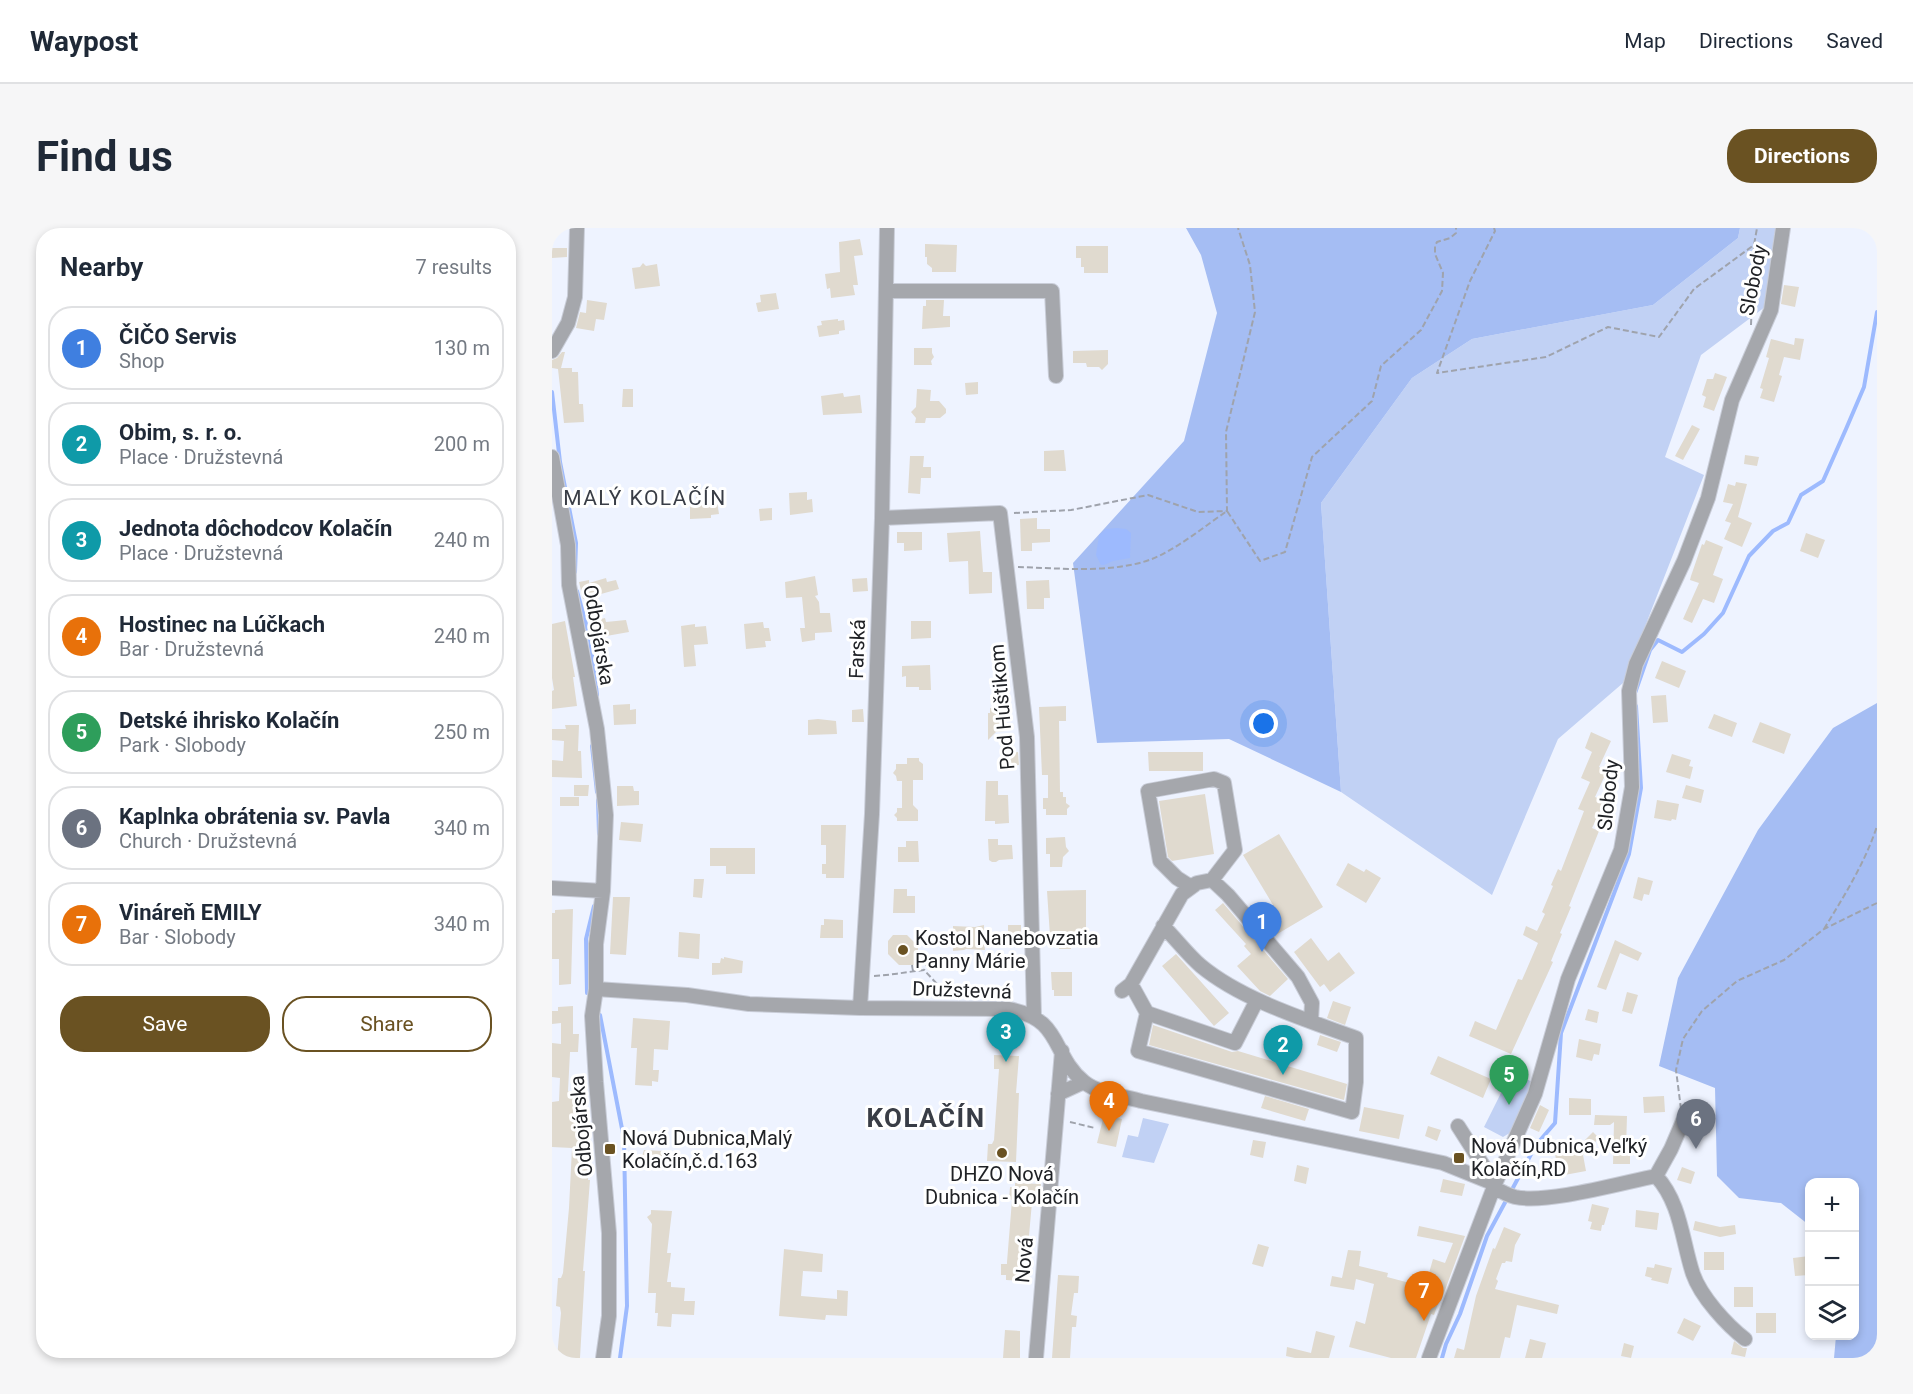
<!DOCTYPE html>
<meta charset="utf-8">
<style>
body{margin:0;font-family:Roboto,sans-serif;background:#f6f6f7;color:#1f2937}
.controls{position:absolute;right:18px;bottom:18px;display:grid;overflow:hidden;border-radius:12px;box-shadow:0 3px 9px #0003}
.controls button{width:54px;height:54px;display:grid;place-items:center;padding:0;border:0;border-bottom:2px solid #e0e1e3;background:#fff;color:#1f2937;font:30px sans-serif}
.you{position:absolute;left:712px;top:496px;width:21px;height:21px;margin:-15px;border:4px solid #fff;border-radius:50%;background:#1a73e8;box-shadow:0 0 0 9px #1a73e833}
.badge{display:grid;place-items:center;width:39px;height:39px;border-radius:50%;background:#6a5222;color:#fff;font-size:20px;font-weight:700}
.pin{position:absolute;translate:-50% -50px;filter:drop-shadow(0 2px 3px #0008)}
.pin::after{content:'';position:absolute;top:32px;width:21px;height:18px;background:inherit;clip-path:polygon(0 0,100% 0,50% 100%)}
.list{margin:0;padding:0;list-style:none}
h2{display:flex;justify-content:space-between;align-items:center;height:78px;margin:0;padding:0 24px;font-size:26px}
h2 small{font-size:20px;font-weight:400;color:#747a83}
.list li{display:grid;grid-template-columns:39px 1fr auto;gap:18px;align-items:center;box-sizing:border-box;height:84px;margin:0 12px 12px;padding:0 12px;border:2px solid #e0e1e3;border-radius:24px}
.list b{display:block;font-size:22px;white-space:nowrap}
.list p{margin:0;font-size:20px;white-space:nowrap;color:#747a83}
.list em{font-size:20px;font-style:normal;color:#747a83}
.actions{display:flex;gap:12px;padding:18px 24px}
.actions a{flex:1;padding:14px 0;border:2px solid #6a5222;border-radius:24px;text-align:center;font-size:21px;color:#6a5222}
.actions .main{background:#6a5222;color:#fff}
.icon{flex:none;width:33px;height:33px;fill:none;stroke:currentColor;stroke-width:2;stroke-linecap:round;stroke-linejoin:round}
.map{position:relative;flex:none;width:1325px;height:1130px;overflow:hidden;border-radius:24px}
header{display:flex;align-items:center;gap:36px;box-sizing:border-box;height:84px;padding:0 30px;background:#fff;border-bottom:2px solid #e0e1e3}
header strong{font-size:28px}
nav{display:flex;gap:33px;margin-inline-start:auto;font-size:21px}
.intro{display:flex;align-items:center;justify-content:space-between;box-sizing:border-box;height:144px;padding:0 36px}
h1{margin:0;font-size:42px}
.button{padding:15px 27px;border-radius:24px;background:#6a5222;color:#fff;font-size:21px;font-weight:700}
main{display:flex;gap:36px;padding:0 36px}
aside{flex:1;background:#fff;border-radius:24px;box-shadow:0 3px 9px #0003}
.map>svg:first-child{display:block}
</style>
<header>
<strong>Waypost</strong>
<nav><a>Map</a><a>Directions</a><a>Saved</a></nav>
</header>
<div class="intro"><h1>Find us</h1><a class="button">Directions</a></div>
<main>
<aside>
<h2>Nearby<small>7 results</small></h2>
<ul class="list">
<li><span class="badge" style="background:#3f7fe0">1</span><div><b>ČIČO Servis</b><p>Shop</p></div><em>130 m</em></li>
<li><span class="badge" style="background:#0f9aa8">2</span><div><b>Obim, s. r. o.</b><p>Place · Družstevná</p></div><em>200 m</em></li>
<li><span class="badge" style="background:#0f9aa8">3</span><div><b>Jednota dôchodcov Kolačín</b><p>Place · Družstevná</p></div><em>240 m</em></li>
<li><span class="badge" style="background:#e8710a">4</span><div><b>Hostinec na Lúčkach</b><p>Bar · Družstevná</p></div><em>240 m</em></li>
<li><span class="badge" style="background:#2e9e5b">5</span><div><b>Detské ihrisko Kolačín</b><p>Park · Slobody</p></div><em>250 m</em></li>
<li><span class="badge" style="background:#6b7280">6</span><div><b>Kaplnka obrátenia sv. Pavla</b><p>Church · Družstevná</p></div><em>340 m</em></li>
<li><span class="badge" style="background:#e8710a">7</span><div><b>Vináreň EMILY</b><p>Bar · Slobody</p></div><em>340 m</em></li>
</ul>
<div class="actions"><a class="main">Save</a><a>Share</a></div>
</aside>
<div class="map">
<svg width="1325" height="1130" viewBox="0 0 1325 1130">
<rect width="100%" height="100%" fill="#eef3ff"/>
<path fill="#c1d1f4" d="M1188,0H1229L1213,79L1149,127L1113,229L1152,247L1071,455L1006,511L940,667L789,564L769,275L860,150L920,111L1101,77L1186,10Z
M960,843L980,854L961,903L951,909L932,899Z
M591,890L617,896L602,935L570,929L576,907L586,909Z"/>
<path fill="#a5bdf3" d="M634,0H1188L1186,10L1101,77L920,111L860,150L769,275L789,564L677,511L545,515L521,335L632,213L665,85L649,27Z
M1325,475V1130H1282L1284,1108H1302V954H1258L1257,997L1229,975L1187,970L1165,948L1163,860L1107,838L1126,750L1206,602L1281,500Z"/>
<path fill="#9dbafe" d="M565,300L574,301L579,305L578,330L561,333L552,337H549L544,327L547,307L554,301Z"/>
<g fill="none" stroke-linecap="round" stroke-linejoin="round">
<path stroke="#9dbafe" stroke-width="4" d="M0,164L8,234L24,315L23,344
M25,363L38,411L45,467
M1083,465L1098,422L1106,412L1130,424L1152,406L1171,385L1197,328L1221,303L1236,295L1249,267L1271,253L1294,201L1312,159L1325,84
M40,518L45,564
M46,572L47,606
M35,765L34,711L42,678
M48,787L72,911L75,1078L68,1130
M890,1130L894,1116L908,1086L935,1008L984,917L1003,895L1009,805L1077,626L1089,560L1084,478"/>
</g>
<path fill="#e0dacf" d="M308,11L311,27L302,28L306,57H301L303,67L279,70L278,60L275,61L273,46L288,44L287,14Z
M373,16L405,17L404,44H380V40L375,36V29H373Z
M524,18H556V45H532V39H529V30H524Z
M0,20H15V29L0,30Z
M91,35L94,38L105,36L108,58L83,61L80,40L88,39Z
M1232,57L1247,59L1243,79L1229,76Z
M224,65L227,81L206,84L204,75L209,74L208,67Z
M35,72L55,75L52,92L44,91L42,103L24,100L28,84L34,85Z
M374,72H392L391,88H398V99L370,101L371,78H374Z
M286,91V93L292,92L293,102L287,103V106L267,109L265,98L270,97L269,93Z
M1243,110L1252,111L1248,132L1232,129L1227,147L1230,148L1222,174L1208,170L1211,161L1208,160L1217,130L1214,129L1219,111L1242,117Z
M362,120H380V125L382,129L379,133L380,137H362Z
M556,122V136L550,142L547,139H535L534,135H521V123Z
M10,124H13L9,140H20V144H26L27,176H31L32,194L12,195L6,141L0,140V132L5,130Z
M1163,145L1175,149L1162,183L1151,179L1154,169L1150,167L1155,151H1161Z
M426,154V166L414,167L413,155Z
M71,161H81V179H70Z
M365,161L379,162L378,173H387L394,181V185L388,190H374L373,195H363L364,190L359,184L364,179Z
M291,165L292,169L308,167L310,185L271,187L269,168Z
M1140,197L1148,201L1131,232L1123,228Z
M512,222L514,243H492V223Z
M1193,227L1207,229L1205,238L1192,236Z
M358,228H372L371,239H379V250H369L368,266L356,265Z
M1184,254L1195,256L1186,289L1200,295L1190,319L1172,311L1179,295L1173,293L1181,276L1171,274L1176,256L1183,258Z
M255,264V272L260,271L261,284L238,287L237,265Z
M164,267L167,286L159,287V290L138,291V276H144V269Z
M220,280V292L208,293L207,281Z
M485,290V301H498V314L480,315V323H469L468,291Z
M428,303L431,344H440V365L417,366L416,333L397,334L395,305Z
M345,304H370V322L352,323V315H345Z
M1254,305L1273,312L1266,330L1248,323Z
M1154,312L1171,319L1161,347L1171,351L1162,375L1151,371L1140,395L1131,391L1147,355L1138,352L1139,348L1150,316L1152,317Z
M263,348L266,367L263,368L267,374L268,385H278L280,404L263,405V412L250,414L248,400H253L250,369L234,370L233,354Z
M54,350L55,354L64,352L67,361L31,371L27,354L37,352V355Z
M315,350L316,363L301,364L300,351Z
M497,352L498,370H492V381H475L474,353Z
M53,390L54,394L74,392L77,404L43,410L40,393Z
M13,393L23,449H21L25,478L0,481V463L2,462L0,450V396Z
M359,393H379V410L359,411Z
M211,394L212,400H217L219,413H213L214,419L194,421L192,396Z
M143,396V399L154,398L156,416L142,417L144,438L132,439L129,398Z
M1110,433L1134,443L1127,460L1103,450Z
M378,437L379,462H367V459H354V448L350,449V438Z
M1114,467L1116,494L1101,495L1099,468Z
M78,476V482L84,481V496L62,497L61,477Z
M514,478V493H507L508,564H511V569H514V575L518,578L515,581V587H494V581H491V570H496V547H490L487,479Z
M449,479V485H452L453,503L444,504L436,512V485H438V480Z
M311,481L312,494H300V482Z
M1162,486L1185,495L1180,509L1156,500Z
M266,491L284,493L285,506L256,507V492Z
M1208,494L1239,506L1232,526L1200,514Z
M13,497H27L26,523H29L30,550L0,549V532L11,533L12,513L0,512V501H14Z
M1039,504L1059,513L1047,539L1055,543L1043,569L1053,573L1040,600L1047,603L1017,678L1019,679L1008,705L1010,706L999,733L1001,734L959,826L917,808L923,793L944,802L966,751L970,752L986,715L971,707L974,698L985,703L993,686L990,684L1001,658L999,657L1006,641L1009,643L1032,583L1026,581L1038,554L1029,550L1040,524L1033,520Z
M466,524L467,537L454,538L453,525Z
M596,524H651V543H597Z
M1120,526L1139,532L1137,538L1141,539L1138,551L1114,544Z
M355,530H367V533L371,536V552H361V577L366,582V593H345V590L342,587L345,584V580H350V553H345L344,548L341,545L344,541V536H355Z
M434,553H446V567H456L457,595L443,596V593H433Z
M22,557H37L36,568H22Z
M1134,557L1152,562L1149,575L1130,570Z
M65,558H81L82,563H87V577L65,578Z
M653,566L662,626L620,633L616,629L607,573Z
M8,569H27V578H8Z
M1105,572L1127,576L1124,592L1120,591L1119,593L1102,590Z
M69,594L91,596L89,614L67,612Z
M269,597H294L292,650H274V646H270V636H274V617H269Z
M727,606L771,679L722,708L714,698L716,696L709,685L721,677L691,627Z
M513,609L514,619L517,623L511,629L510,639H498V626H494V610Z
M436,611H446V617H460L461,631L447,632L444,634H440L437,632Z
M354,613H366L367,634H346V619H354Z
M158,620H203V646H174V638H158Z
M796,635L812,644L814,641L829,650L814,675L784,657Z
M1086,649L1101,653L1097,667L1092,666L1090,673L1081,670Z
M142,651H152L150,670L141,669Z
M342,661H355V668H363V685H341Z
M534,662V707L528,708V718H519V721H507V708H498L495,663Z
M61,669H78L74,727L58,726Z
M671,675L736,751L718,768L708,763L685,738L699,726L692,718L694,716L663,682Z
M21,681L19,756L7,757V731H0V685H3V682Z
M272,691L291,692V710H268L269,697H272Z
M432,697V705L428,710L432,714L433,722L414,721L412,722L401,723V698L423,699Z
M456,697H469V706H456Z
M127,704L148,706L147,731L126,729Z
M341,707H355L366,718V737H347L336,726V713Z
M759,710L776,733L787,724L803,745L778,764L772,756L768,759L742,724Z
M1063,712L1090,725L1086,733L1068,725L1054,762L1045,759Z
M624,726L677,785L662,798L610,738Z
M172,729L191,733L190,745L160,747V735H168L169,730L172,731Z
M499,744H520V768H502V762H500Z
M1075,764L1086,767L1080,786L1070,783Z
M781,773L799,779L793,797L775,790Z
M21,778V806H27L26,824H18L16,863H29L27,895H33L32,927H37L36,952H38L31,1043H33L28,1130H5L9,1085L8,1079L4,1078L6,1050H9L11,1045L17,980L20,920L0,919V874L7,873L8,850L0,849V815L9,816V795L0,796V783H6V779Z
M1036,781L1047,784L1045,795L1033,792Z
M81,790L118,793L116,822L102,821L101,842H107L106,854L100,853V858L83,857L85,820H79Z
M601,797L680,824L686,823L795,856L792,872L597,817Z
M768,807L789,814L785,824L765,817Z
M1027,811L1049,816L1047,827L1042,826L1040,833L1024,829Z
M442,827L467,828L464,865H467L464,934L435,933L436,916H440L442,912L447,841H442Z
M886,828L939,851L931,870L878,846Z
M713,868L757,881L753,893L709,880Z
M1112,868L1113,884L1092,885L1091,869Z
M1017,870L1039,871V887H1017Z
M988,877L997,882L987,904L978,900Z
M812,879L852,887L847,911L807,903Z
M552,887L570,891L564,919L545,915Z
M1043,887L1075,888L1074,921H1078V936H1061L1062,894L1058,897H1042Z
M876,898L889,902L885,913L873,908Z
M1041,904L1047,910L1031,927L1034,943L1007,948L1003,926L1022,923Z
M701,912L714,914L711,930L698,927Z
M92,922L111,923L110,942L91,941L92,932L90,928Z
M745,937L757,940L754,956L742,953Z
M1130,939L1143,944L1139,956L1125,952Z
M891,951L913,956L910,968L888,964Z
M463,955L489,956L488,974H480L473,1053L454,1052V1047H449V1036H455V1034L460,972L457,971L458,959L463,960Z
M1040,976L1057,980L1052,997H1050L1049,1003L1038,1001L1040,994L1036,993Z
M99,982L120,983L115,1025H119L115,1054H119V1059L133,1060L132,1073H143L142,1087L120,1086L119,1099L105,1098L106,1085H103L104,1065H96L100,996L95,989L99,986Z
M1084,982L1107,985L1105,1002L1083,999Z
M1143,993L1168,999L1183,997L1184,1006L1168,1009L1141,1002Z
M867,998L913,1008L889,1073H887L882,1087L879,1086L864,1130H839L797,1119L804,1093L813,1096L822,1056L804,1051L802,1062L778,1058L780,1048L790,1050L796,1022L809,1023L807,1038L836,1045L835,1049L873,1059L881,1031L893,1035L901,1015L865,1008Z
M952,999L969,1006L963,1017L960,1034L954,1033L953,1035H950L944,1051L946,1053L943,1061L1007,1077L1005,1086L965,1077L958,1110L953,1109L948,1130H902L905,1120L912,1122L924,1068L941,1020L943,1021Z
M706,1016L717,1019L711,1039L700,1036Z
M232,1021L271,1026L270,1044L251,1043L249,1068L285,1071V1062L296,1063L295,1088L274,1087L273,1092L227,1088Z
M1152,1024H1172V1042H1152Z
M1257,1028V1047L1243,1048L1241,1030Z
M1103,1036L1120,1040L1116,1056L1099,1052L1100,1050L1093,1048L1095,1039L1102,1040Z
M506,1047L527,1048L526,1065H522L519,1087L525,1088L524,1099H520L518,1130H500Z
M1182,1059H1201V1079H1182Z
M1204,1085H1224V1105H1204Z
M1132,1090L1149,1098L1141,1113L1125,1105Z
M453,1102L468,1103V1130H451Z
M764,1103L783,1108L777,1130H743L734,1128L735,1119L759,1125Z
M978,1111L994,1115L990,1130H973Z
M1182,1113L1191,1120H1195L1193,1129L1179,1126Z
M1072,1115L1082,1118L1079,1130L1069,1128Z"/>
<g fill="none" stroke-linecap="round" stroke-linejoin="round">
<g stroke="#c9cdd8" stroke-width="16">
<path id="minor" d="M334,63H500L504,148
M0,123L16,95L23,69L25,0
M0,229L16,317L17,357L45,501L54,587L51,663L44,716V761L40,788L44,854L57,1005V1088L51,1130
M330,290L448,285L475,509L482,788
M639,659L625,650L608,633L596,563L662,551L672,555L683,622L660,652
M0,660L51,663
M579,756L595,785L683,815L705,772
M44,761L135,767L197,776L308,780L456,781C512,791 498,826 532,854C547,866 571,868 589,873L891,935L943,956
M570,763L579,756L630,666L645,655L660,652L676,667L746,749L760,775L759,793
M308,780L320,586L330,290L335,0
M595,785L586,823L800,884L804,854V810C755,792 690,772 649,738C636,727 624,711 611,698
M506,866L532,854
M906,898L943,956
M1104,948C1129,975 1130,1013 1141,1046C1149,1069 1175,1097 1193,1111
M941,959C948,963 955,967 963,969C995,976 1069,955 1104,948L1119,921L1131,893
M484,1130L510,823
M877,1130L943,956L983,866L1016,751L1069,622L1080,559L1077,463L1084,436L1132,333L1156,270L1180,172L1219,82L1231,0"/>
</g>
<path stroke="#9fa3ac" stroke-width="2" stroke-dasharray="6 3" stroke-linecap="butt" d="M942,0L943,3L918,53L885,145L994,129L1056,99L1107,109L1142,61L1202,17
M1199,97L1202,17L1205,0
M462,285L519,282L596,267L646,284L675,283L674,204L703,84L698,37L686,0
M466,339C508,340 560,346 600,331C625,321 653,298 675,283L708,333L733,324L760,229L820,173L829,138L869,102L890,63L891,45L883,26V18L885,14L898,10L904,5V0
M1272,701C1292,668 1313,635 1325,598
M366,730L373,731L375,737L372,742
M360,737L361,743
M322,748C339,747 355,744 372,742L386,757V767
M1129,881L1124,842L1131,811L1150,783L1185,753L1232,732L1272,701L1325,675
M518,894L543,900"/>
<use href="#minor" stroke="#a5a7ac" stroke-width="14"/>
</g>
<g fill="#6a5222" stroke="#fff" stroke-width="2">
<circle cx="351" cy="722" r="6"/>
<rect x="52" y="915" width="12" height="12" rx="3"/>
<circle cx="450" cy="925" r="6"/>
<rect x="901" y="924" width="12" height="12" rx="3"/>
</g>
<g text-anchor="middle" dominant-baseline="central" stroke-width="6" stroke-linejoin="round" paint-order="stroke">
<g font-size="20" fill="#202226" stroke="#fff">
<text transform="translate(1201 52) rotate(-79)">Slobody</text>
<text transform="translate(47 407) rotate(80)">Odbojárska</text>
<text transform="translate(305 421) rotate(-88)">Farská</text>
<text transform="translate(450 479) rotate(-95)">Pod Húštikom</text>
<text transform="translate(1056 567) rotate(-84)">Slobody</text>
<text transform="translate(410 762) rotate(2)">Družstevná</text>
<text transform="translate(29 898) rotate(-95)">Odbojárska</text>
<text transform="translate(472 1032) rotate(-85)">Nová</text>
</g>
<g font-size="20" fill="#202226" stroke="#fff" text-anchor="start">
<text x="363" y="710">Kostol Nanebovzatia<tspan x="363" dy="23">Panny Márie</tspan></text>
<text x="70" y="910">Nová Dubnica,Malý<tspan x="70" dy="23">Kolačín,č.d.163</tspan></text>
<text x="919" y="918">Nová Dubnica,Veľký<tspan x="919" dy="23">Kolačín,RD</tspan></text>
<text x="450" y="946" text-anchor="middle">DHZO Nová<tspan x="450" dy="23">Dubnica - Kolačín</tspan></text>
</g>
<g font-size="21" letter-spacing="1.5" fill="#393d46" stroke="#fff">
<text x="93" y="270">MALÝ KOLAČÍN</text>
</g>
<g font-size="26" font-weight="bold" letter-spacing="1.5" fill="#393d46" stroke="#fff">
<text x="374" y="890">KOLAČÍN</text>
</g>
</g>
</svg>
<div class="controls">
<button>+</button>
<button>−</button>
<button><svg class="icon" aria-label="layers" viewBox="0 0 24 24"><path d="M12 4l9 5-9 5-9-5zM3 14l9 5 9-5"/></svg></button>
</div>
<div class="you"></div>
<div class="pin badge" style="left:710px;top:724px;background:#3f7fe0">1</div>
<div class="pin badge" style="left:731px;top:847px;background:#0f9aa8">2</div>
<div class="pin badge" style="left:454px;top:834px;background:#0f9aa8">3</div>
<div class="pin badge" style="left:557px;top:903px;background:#e8710a">4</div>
<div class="pin badge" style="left:957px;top:877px;background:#2e9e5b">5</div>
<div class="pin badge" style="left:1144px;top:921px;background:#6b7280">6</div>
<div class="pin badge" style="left:872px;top:1093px;background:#e8710a">7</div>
</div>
</main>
